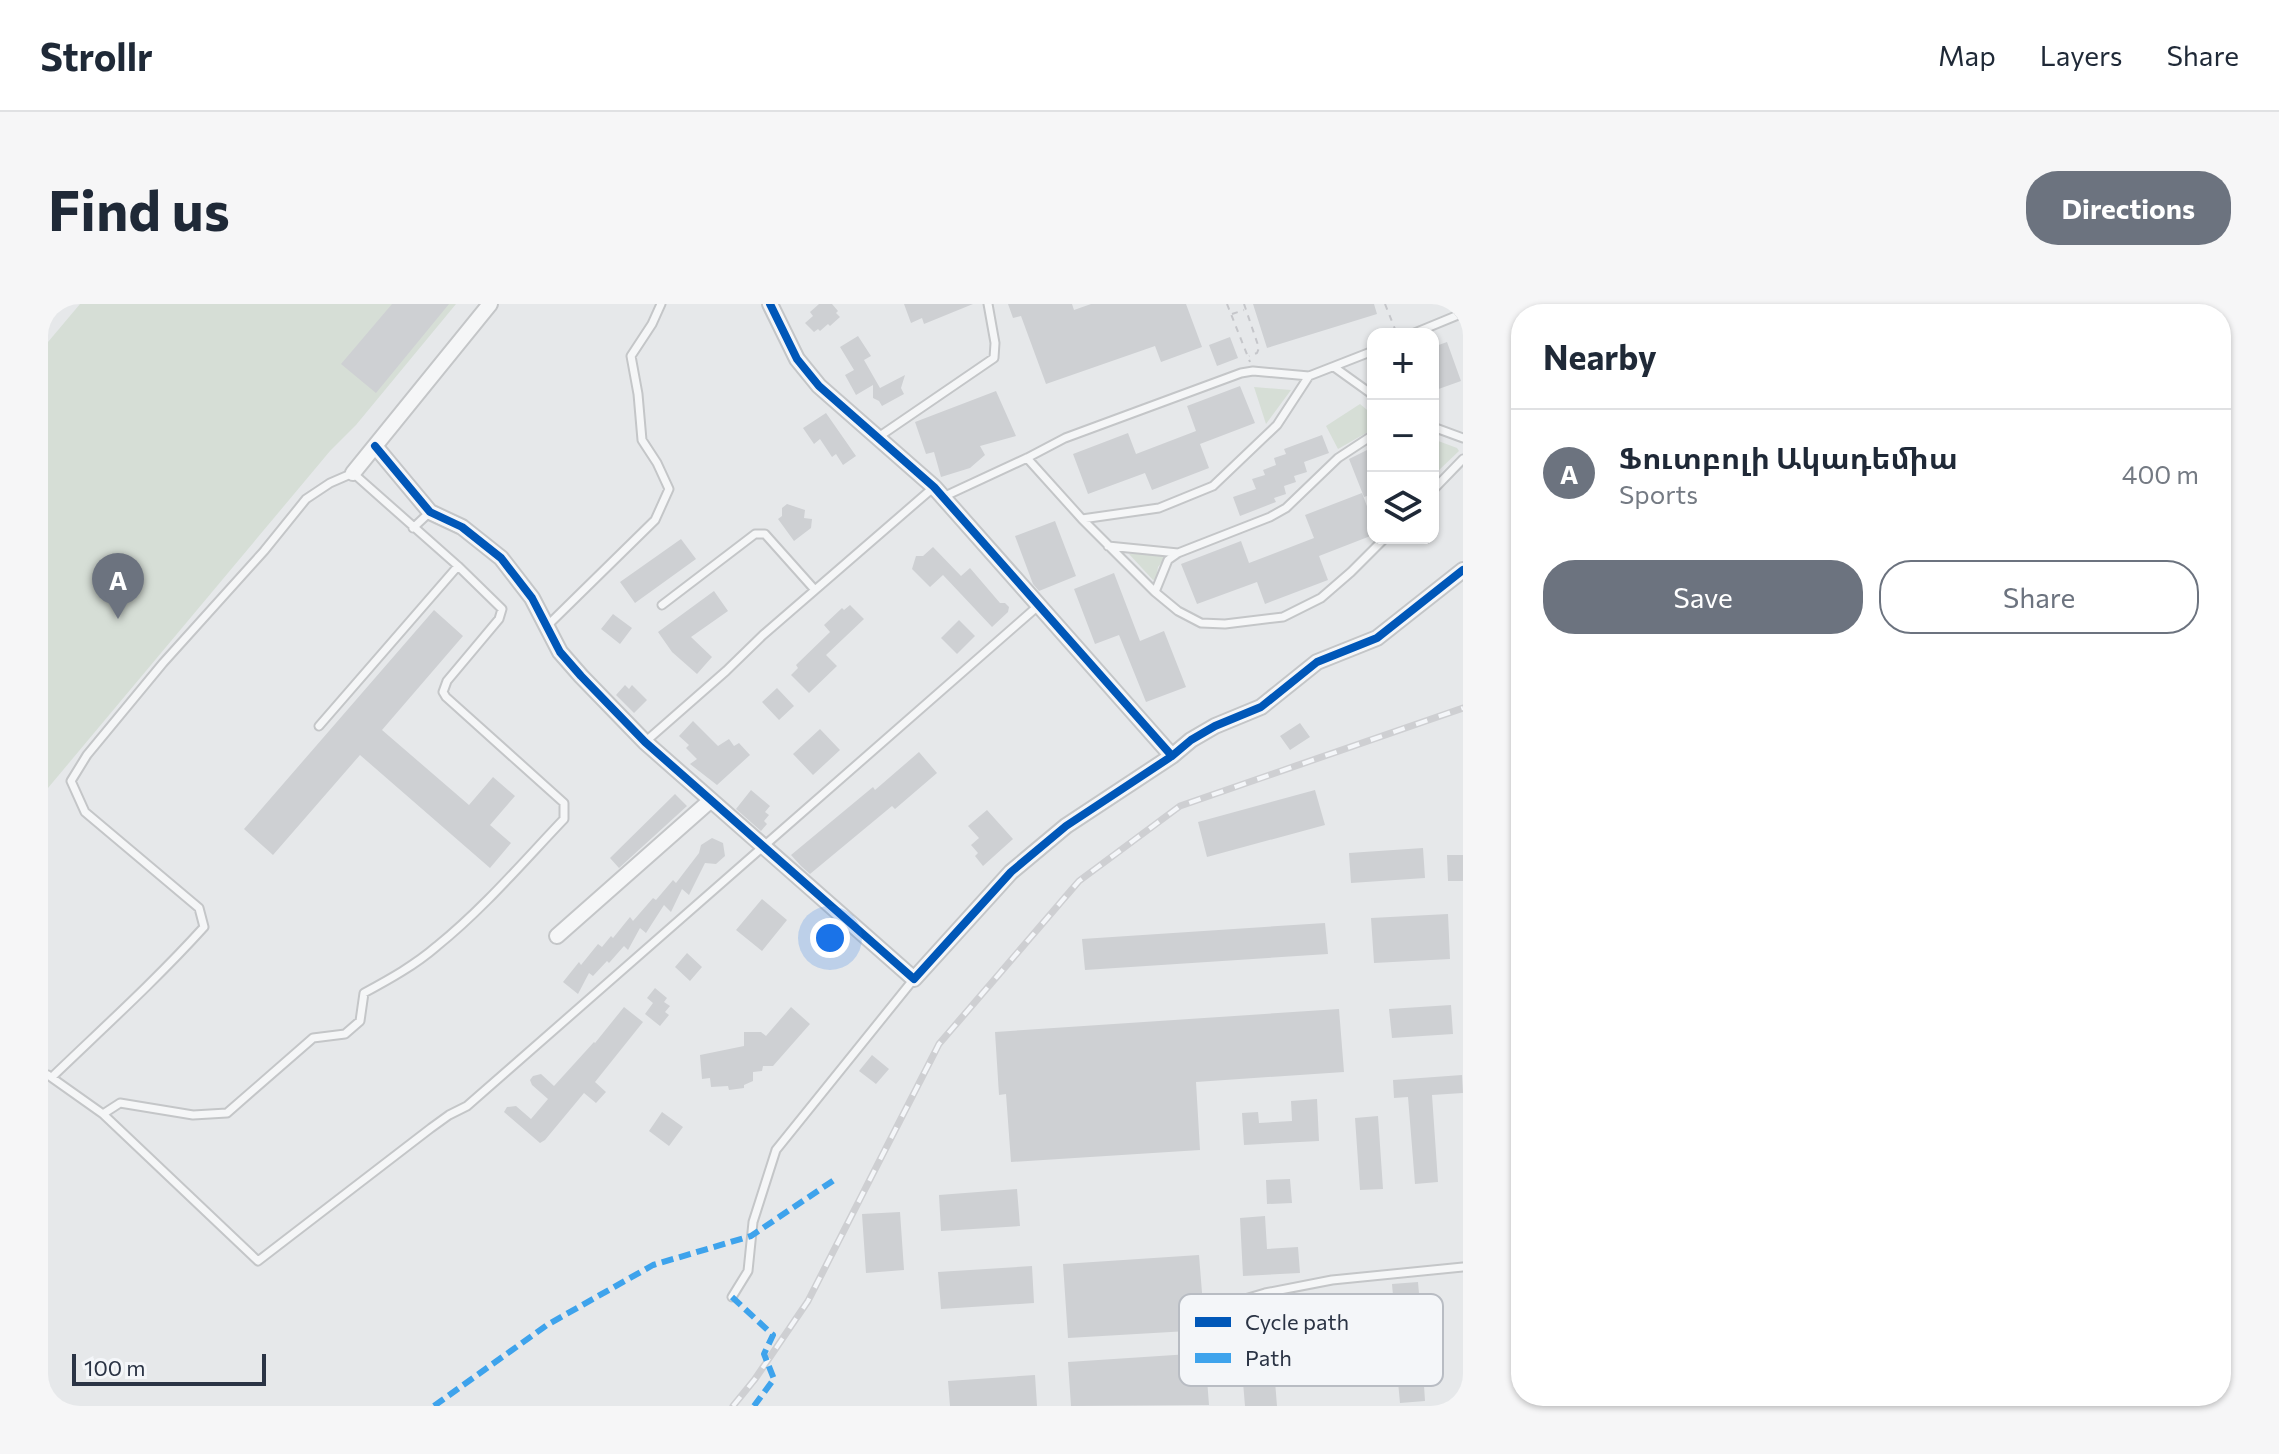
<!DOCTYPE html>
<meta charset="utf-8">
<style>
body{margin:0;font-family:Commissioner,"Noto Sans Armenian",sans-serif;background:#f6f6f7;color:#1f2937}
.controls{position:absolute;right:24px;top:24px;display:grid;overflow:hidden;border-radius:16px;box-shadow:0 2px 6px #0004}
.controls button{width:72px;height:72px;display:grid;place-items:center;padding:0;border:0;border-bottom:2px solid #e0e1e3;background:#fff;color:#1f2937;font:40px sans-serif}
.scale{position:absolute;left:24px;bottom:20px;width:194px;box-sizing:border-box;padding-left:8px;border:4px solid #2b3445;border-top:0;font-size:22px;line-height:28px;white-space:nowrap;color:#2b3445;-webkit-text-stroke:6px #f4f6f9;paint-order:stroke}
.you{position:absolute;left:782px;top:634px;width:28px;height:28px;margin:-20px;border:6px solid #fff;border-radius:50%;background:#1a73e8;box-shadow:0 0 0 12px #1a73e833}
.badge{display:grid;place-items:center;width:52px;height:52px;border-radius:50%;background:#6c737f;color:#fff;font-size:26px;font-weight:700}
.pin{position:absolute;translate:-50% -66px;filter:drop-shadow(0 2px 4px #0008)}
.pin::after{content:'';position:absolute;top:42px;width:28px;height:24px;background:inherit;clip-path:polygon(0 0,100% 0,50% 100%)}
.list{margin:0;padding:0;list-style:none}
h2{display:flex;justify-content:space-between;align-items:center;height:104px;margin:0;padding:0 32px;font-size:34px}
h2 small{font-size:26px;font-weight:400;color:#747a83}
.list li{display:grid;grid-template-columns:52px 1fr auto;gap:24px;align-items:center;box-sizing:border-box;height:128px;padding:0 32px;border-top:2px solid #e0e1e3}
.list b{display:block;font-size:30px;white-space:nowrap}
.list p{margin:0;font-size:26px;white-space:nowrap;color:#747a83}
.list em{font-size:26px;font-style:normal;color:#747a83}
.actions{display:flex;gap:16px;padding:24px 32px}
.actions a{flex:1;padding:18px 0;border:2px solid #6c737f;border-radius:32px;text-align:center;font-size:28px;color:#6c737f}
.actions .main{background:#6c737f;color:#fff}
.icon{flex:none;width:44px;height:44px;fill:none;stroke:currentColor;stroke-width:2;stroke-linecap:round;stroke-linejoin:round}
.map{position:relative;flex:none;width:1415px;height:1102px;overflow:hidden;border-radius:32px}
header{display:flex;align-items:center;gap:48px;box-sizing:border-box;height:112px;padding:0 40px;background:#fff;border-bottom:2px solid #e0e1e3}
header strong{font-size:38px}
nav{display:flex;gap:44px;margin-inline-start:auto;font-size:28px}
.intro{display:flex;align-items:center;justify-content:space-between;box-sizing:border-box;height:192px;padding:0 48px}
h1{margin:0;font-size:56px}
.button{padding:20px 36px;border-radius:32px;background:#6c737f;color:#fff;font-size:28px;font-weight:700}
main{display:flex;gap:48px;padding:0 48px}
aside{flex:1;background:#fff;border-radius:32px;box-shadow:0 2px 6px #0004}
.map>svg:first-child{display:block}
</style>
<header>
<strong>Strollr</strong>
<nav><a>Map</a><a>Layers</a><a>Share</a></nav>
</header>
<div class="intro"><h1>Find us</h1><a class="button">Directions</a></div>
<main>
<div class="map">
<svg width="1415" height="1102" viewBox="0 0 1415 1102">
<rect width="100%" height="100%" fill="#e6e8ea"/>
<path fill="#d6ded6" d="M32,0H408L308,121L282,147L0,484V38Z
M1206,83L1243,86L1218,120Z
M1312,100L1325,111V125L1290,145L1278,122Z
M1385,135L1409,144L1411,147L1389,168L1385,163Z
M1081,250H1116L1118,253L1110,263L1108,275L1105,276Z"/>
<path fill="#ced0d3" d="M344,0H401L328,89L293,60Z
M771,0H784L790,7L788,9L792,13L782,22L780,20L772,27L770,25L766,28L757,19L765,12L762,8Z
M856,0H925L876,20L874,14L863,19Z
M960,0H1024L1026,6L1043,0H1138L1154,43L1113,58L1107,42L998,80L973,12L965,14Z
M1205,0H1326L1329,10L1219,44Z
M810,32L823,52L816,56L832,84L857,71L853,84L856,90L834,102L831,97L825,94V81L808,91L797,71L806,66L792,43Z
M1182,33L1190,54L1169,62L1161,41Z
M1399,38L1413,77L1385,87V43Z
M1192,82L1207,119L1152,140L1161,164L1104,186L1097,169L1040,190L1025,150L1080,129L1088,150L1148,127L1139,102Z
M948,87L968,132L932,142L937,151L922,164L893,173L886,148L878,150L867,118Z
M778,109L808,152L795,161L788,150L784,153L772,135L766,140L755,124Z
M1274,131L1281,149L1256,158L1259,168L1246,172L1248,178L1236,182L1238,190L1226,194L1228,198L1192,212L1185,193L1208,185L1204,175L1217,171L1215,166L1228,161L1226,154L1238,150L1236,145Z
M1325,143V190L1316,193L1301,155Z
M1314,189L1325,218V231L1271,252L1280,276L1217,300L1209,278L1149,300L1133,260L1193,237L1201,259L1266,234L1257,211Z
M739,200L757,206L756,214L764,215L763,224L746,237L730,215L734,212V204Z
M1007,217L1028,272L991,287L985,280L967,232Z
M633,235L648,255L587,299L572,278Z
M885,243L913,272L922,264L952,299H957L961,303L960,308L944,323L895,271L882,283L864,265L868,252H875Z
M1066,269L1092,337L1116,327L1138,383L1098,398L1071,331L1047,340L1026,285Z
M666,287L680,307L643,333L664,353L649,370L624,348L610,328Z
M802,301L816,315L778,351L789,362L761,389L743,371L750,364L748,361L782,328L776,321L794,304L796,306Z
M386,306L415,332L334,426L421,501L445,473L467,492L442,521L463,539L442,564L312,451L225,551L196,525Z
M565,310L584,324L572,340L553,325Z
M911,316L927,332L909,350L893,334Z
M577,381L581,385L584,381L599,396L586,409L568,391Z
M729,384L746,402L731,416L714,398Z
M645,417L670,442L681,435L686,442L691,439L702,451L669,481L642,460L649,455L638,444L641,441L631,432Z
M1252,419L1262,433L1242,446L1232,432Z
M772,425L792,446L765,471L745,450Z
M871,448L889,469L847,505L844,502L762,570L753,562L743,551L825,483L827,486Z
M703,486L722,502L717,508L721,511L716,517L719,520L713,527L688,505Z
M1267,486L1277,521L1159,553L1150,518Z
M627,490L639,502L571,564L562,554Z
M939,506L965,535L935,562L927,552L930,549L923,541L931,534L920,522Z
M664,534L675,539L677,552L668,560L657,559L641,591L634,585L623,608L616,601L598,629L592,624L580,646L576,642L561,659L559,657L545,672L541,669L530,690L515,678L531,658L533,661L550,640L554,643L563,632L565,634L582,613L585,617L605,594L608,596L625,576L628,579L651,549L653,541Z
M1375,544L1377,574L1303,579L1301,549Z
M1399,551H1415V577H1400Z
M714,595L739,616L714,647L688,626Z
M1400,610L1402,655L1326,659L1323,614Z
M1277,619L1280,650L1037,666L1034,635Z
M639,649L654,663L642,677L627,663Z
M607,684L619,694L616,698L622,702L617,708L621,711L612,722L597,710L605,699L599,694Z
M1403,701L1405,730L1344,734L1341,705Z
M576,703L595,718L547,778L558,788L548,799L536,789L497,836L492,839L456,808L459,803L468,802L483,815L500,795L484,781L482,776L485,772L493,770L506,782L546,738L547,739Z
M743,703L762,720L725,762H715L714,767L705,768V777L696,781V784L681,786L680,782L663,783L662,774L654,775L652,751L696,742V728H713L718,732Z
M1291,705L1296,768L1148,778L1152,846L963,858L958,790L951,791L947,728Z
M824,751L841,765L828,780L811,767Z
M1414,771L1415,789L1384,791L1390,878L1367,880L1360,793L1346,794L1345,776Z
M1269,795L1271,837L1196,841L1194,809L1210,808L1211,819L1244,817L1243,797Z
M614,808L635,823L621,842L601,827Z
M1330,812L1335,885L1312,886L1307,814Z
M1242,875L1244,899L1219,900L1218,876Z
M969,885L972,922L893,927L891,891Z
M852,908L856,966L818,969L814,910Z
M1217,912L1219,945L1250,943L1252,969L1195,972L1192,914Z
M1151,951L1157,1026L1020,1034L1015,960Z
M984,962L986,999L893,1005L890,968Z
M1370,978L1375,1036L1349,1038L1344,980Z
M1157,1049L1161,1101L1023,1102L1020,1058Z
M1225,1052L1229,1102H1197L1193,1054Z
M1375,1066L1377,1097L1352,1099L1349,1067Z
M987,1071L989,1102H902L900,1077Z"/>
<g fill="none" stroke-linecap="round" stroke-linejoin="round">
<g stroke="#c4c6c8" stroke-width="11">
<path id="service" d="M1364,30L1415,9
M1286,63L1325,91
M1385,123L1415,134
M829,134L946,54L947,39L940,0
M979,154L1034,215L1111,204L1165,182L1229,121L1261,72
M1385,186L1415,155
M895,193L979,154L1017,134L1193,69L1205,67L1261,72L1325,47
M1034,215L1107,288L1120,256L1130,249L1222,213L1238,204L1290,154L1325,131
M365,224L382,208
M1060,242L1130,249
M1107,288L1130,307L1153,319L1177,320L1235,313L1273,294L1303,268L1337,234
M614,301L707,230H717L767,286
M499,322L607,216L621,185L609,159L594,136L590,90L583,52L604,20L613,0
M597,438L678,367L715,331L886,183
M0,771L55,810L210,957L383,824L401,811L419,802L990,302
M4,773C55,724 108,676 156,623L151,604L37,508L23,477L39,451L115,359L216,247L258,195L282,179L305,169L410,262L271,422
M55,810L72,799L145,811L179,809L265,734L297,730L312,717L316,689C342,675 367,661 389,642C435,605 475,558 516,515V499L398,393L395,388L399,377L451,315L454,305L410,262
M684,993L700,967L705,918L728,846L865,676
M1180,1000L1217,989L1284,976L1415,963"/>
</g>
<g stroke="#c4c6c8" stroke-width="18">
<path id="minor" d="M722,0L749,55L771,82L886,183L1124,452
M327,142L382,208L414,223L453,254L484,294L512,348L533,372L597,438L866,675L963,568L1018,522L1124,452L1143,436L1167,422L1213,403L1269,358L1329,334L1415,266
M305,169L442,0
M509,632L663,496"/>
</g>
<path stroke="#c5c6ca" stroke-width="2" stroke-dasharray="6 6" stroke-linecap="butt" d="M1179,0L1202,58
M1196,0L1211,44L1209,49L1201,52
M1337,0L1349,30
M1184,10L1196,6"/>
<use href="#service" stroke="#f5f6f7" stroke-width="7"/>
<use href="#minor" stroke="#f5f6f7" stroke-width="14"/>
<g stroke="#cecfd2" stroke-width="7">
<path id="rail" d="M685,1102L707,1075L760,997L891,740L1031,577L1132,502L1415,404"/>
</g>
<use href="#rail" stroke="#f4f6f9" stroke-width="4" stroke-dasharray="12" stroke-linecap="butt"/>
<path stroke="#3ea3ec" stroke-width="6" stroke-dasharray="12 6" stroke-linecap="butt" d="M684,993L725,1031L716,1050L726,1075L706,1102
M386,1102L499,1021L605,961L703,932L786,876"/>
<g stroke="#f4f6f9" stroke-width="13">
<path id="cycleway" d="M722,0L749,55L771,82L886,183L1124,452
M327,142L382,208L414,223L453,254L484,294L512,348L533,372L597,438L866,675L963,568L1018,522L1124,452L1143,436L1167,422L1213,403L1269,358L1329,334L1415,266"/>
</g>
<use href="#cycleway" stroke="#0057b8" stroke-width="8"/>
</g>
<rect x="1131" y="990" width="264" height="92" rx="12" fill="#f4f6f9" stroke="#b8bcc3" stroke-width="2"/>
<rect x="1147" y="1013" width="36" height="10" fill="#0057b8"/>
<rect x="1147" y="1049" width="36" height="10" fill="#3ea3ec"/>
<g font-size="22" fill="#2b3445">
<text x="1197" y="1026">Cycle path</text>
<text x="1197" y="1062">Path</text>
</g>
</svg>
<div class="controls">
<button>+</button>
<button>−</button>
<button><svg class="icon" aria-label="layers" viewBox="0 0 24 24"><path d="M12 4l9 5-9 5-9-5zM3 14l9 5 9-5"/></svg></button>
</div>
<div class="scale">100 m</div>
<div class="you"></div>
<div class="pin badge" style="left:70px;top:315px">A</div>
</div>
<aside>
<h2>Nearby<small></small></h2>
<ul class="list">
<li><span class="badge">A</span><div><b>Ֆուտբոլի Ակադեմիա</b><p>Sports</p></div><em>400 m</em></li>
</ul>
<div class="actions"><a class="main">Save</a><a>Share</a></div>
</aside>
</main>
